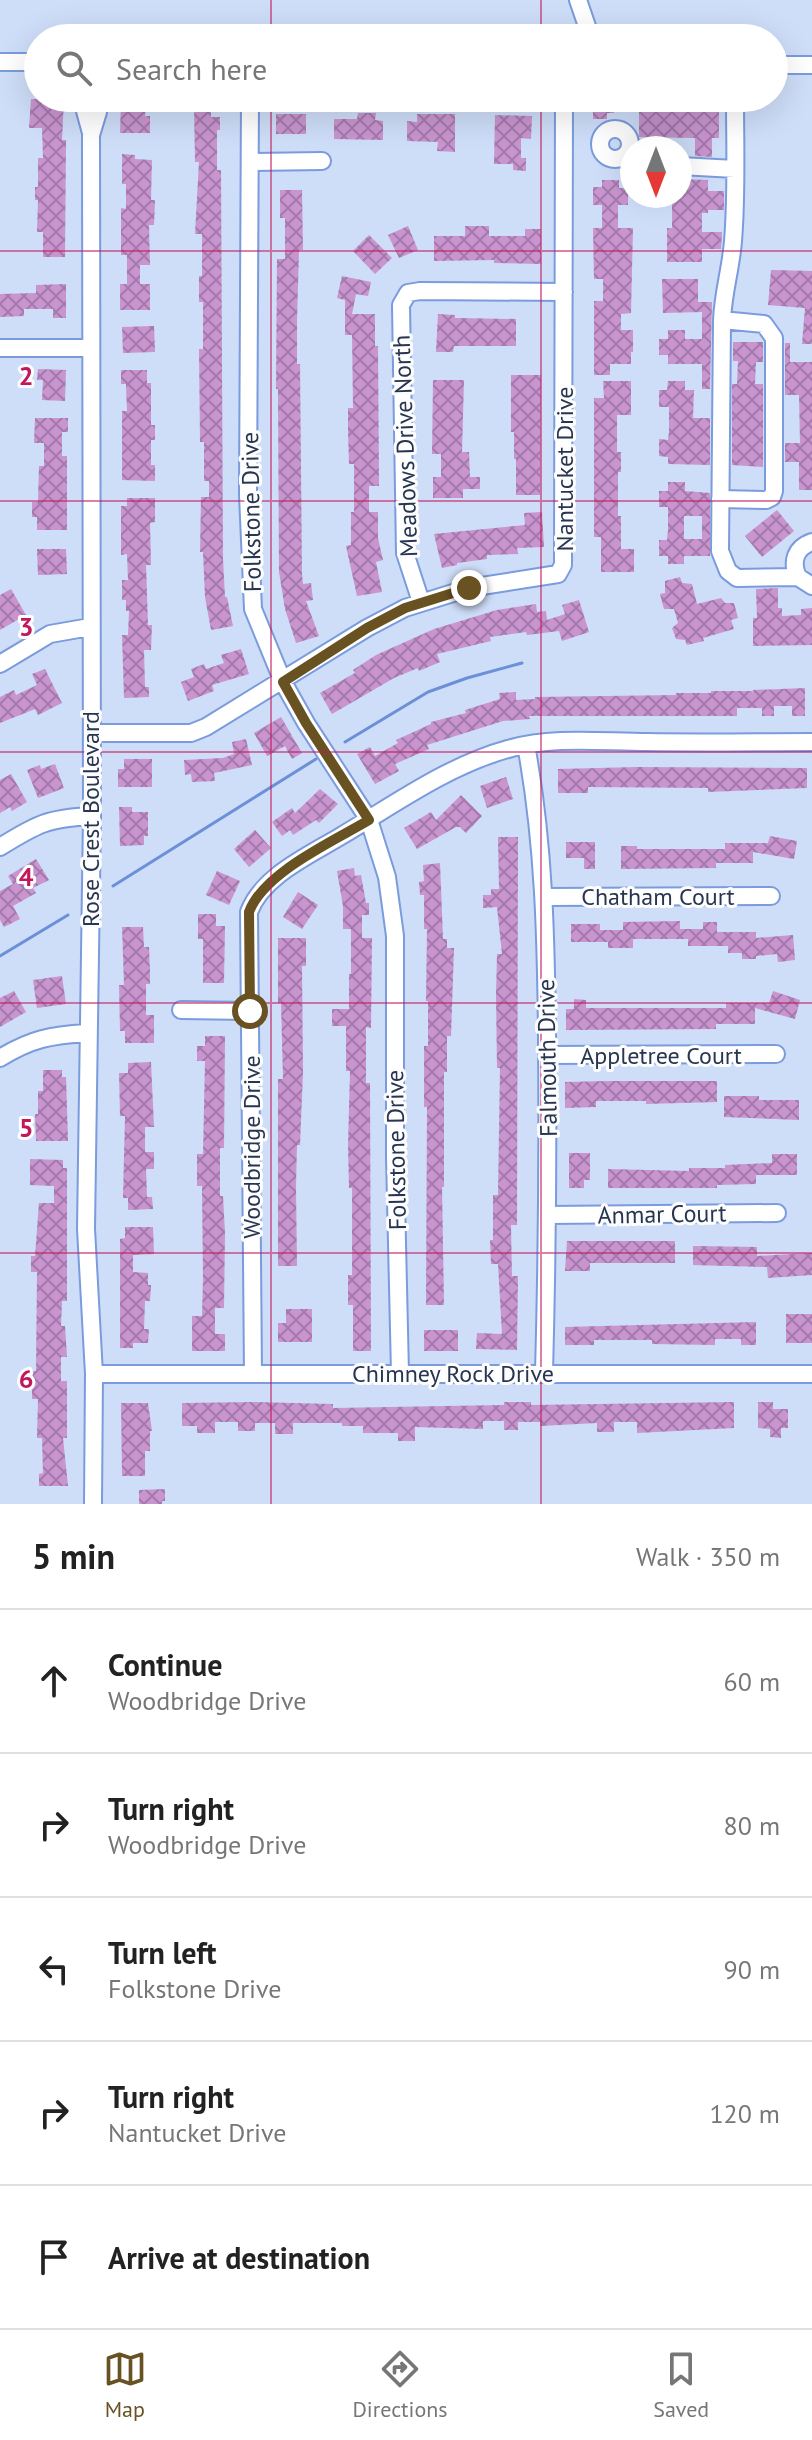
<!DOCTYPE html>
<meta charset="utf-8">
<style>
body{margin:0;font-family:"PT Sans",sans-serif;background:#f2f2f2;color:#222}
.compass{position:absolute;left:620px;top:136px;width:72px;height:72px;border-radius:50%;background:#fff;box-shadow:0 8px 32px #0002;rotate:180deg}
.stop{position:absolute;width:24px;height:24px;margin:-18px;border:6px solid #695222;border-radius:50%;background:#fff}
.stop.end{background:#695222;border-color:#fff;box-shadow:0 2px 8px #0008}
.list{margin:0;padding:0;list-style:none}
h2{display:flex;justify-content:space-between;align-items:center;height:104px;margin:0;padding:0 32px;font-size:34px}
h2 small{font-size:26px;font-weight:400;color:#767676}
.list li{display:grid;grid-template-columns:52px 1fr auto;gap:24px;align-items:center;box-sizing:border-box;height:144px;padding:0 32px;border-top:2px solid #e0e0e0}
.list b{display:block;font-size:30px;white-space:nowrap}
.list p{margin:0;font-size:26px;white-space:nowrap;color:#767676}
.list em{font-size:26px;font-style:normal;color:#767676}
.icon{flex:none;width:44px;height:44px;fill:none;stroke:currentColor;stroke-width:2;stroke-linecap:round;stroke-linejoin:round}
.map{position:relative;flex:none;width:812px;height:1504px;overflow:hidden}
.search{position:absolute;background:#fff;box-shadow:0 8px 32px #0002;left:24px;right:24px;top:24px;height:88px;display:flex;align-items:center;gap:20px;box-sizing:border-box;padding:0 28px;border-radius:44px;color:#767676;font-size:30px}
.sheet{height:824px;background:#fff}
nav{display:flex;justify-content:space-around;align-items:center;box-sizing:border-box;height:112px;border-top:2px solid #e0e0e0;background:#fff;font-size:22px;color:#767676}
nav a{display:grid;justify-items:center;gap:4px}
nav .on{color:#695222}
.map>svg:first-child{display:block}
</style>
<div class="map">
<svg width="812" height="1504" viewBox="0 0 812 1504">
<defs>
<pattern id="building-cross-hatch" width="8" height="8" patternUnits="userSpaceOnUse" patternTransform="scale(2)"><rect width="8" height="8" fill="#c994cf"/><path d="M0 0l8 8M0 8l8-8" fill="none" stroke="#a37aaa"/></pattern>
</defs>
<rect width="100%" height="100%" fill="#ceddf8"/>
<g fill="none" stroke-linecap="round" stroke-linejoin="round">
<path stroke="#6b90d8" stroke-width="3" d="M345,742L428,692L467,678L522,663
M113,886L316,759
M0,956L68,915"/>
</g>
<path fill="url(#building-cross-hatch)" fill-rule="evenodd" d="M31,99L64,100L62,140H66L65,257H43V232H37L38,200H35V187H38V158H43L42,128H29Z
M121,100H146L145,116H150V133H120Z
M593,100H614V113H607V119H593Z
M719,102V138H712V157L695,156V138L639,137V103Z
M194,105H211V117H220V130H217V170H221L223,559L225,597H227L233,626L211,630L205,597L203,552H200L201,497H209V481H204V442H200L199,349H203V302H199V276H202V234H195L199,162H195Z
M358,113H376L375,120L383,121V140L334,139V119H357Z
M276,114H306V134H276Z
M417,114H455V152L437,151L438,142L407,141V121L417,122Z
M495,115L532,116L531,139L521,138V158H526V171L513,170V164H494Z
M122,154L135,155V159L152,160L151,200H155L154,225H149L150,265H140V284H150V310H120V284H127V255H121V208L126,209V184H122Z
M680,179L708,180V191H724V210H708V213H702V232H722L721,249H702V262H667V228H672V196H680Z
M602,180H619V188H628V205H618V228H633L631,313L621,314V330H633V352H631V364H610V375H594V301H603V279H594L593,228H602V205H593V187H602Z
M280,190H302L303,250H299L297,321V364H300L302,575L303,584L311,583L313,600L306,601L319,636L296,643L285,609L279,572L278,389H276L277,259H285V218H280Z
M408,226L418,250L399,258L388,235Z
M465,226H489V236H525V229H541V264L494,263V260L434,261V236H465Z
M369,235L392,258L375,274L353,251Z
M771,270L812,271V344H802L805,308L768,305Z
M342,276L371,282L368,296L356,294L352,314H375V346H378L379,486H369V512H378V538L383,560L376,562L382,592L357,596L346,546L351,545V512H354V464H349L348,431V408H353L352,335H345V300L337,298Z
M662,279H698V302H712L710,389H702V364H668V355H659V339H668V330H685V339H702V312L663,313Z
M66,284V318H53V309H24V316L0,317V294L36,293V285Z
M438,314L455,315V318L516,319V346H454L453,352H436Z
M154,326L155,352L123,353L122,327Z
M733,342H763V362H756L755,384H763V467L732,465V384H737L738,361H733Z
M785,343H790V362H812V490H799V462H785V443H800L799,395H785Z
M38,369L66,370L65,401L42,400L43,380H37Z
M121,370H147V383H151V425H155V440H151V465H155V481L122,480V411H127L126,384H121Z
M511,375H541L540,495H516V459H514V432H511Z
M433,380H464L462,452H469L470,477H480V489H463V498H433V477H441V454H432Z
M603,381H631V415H617V452H621V472H618V516H621V549H634V572H601V537H594V398H604Z
M668,381H685V390H694L693,418H710V465L668,464V457L659,456V439L668,440L669,431V407H659V390H667Z
M35,418H68V432H62V456H67V530H37V517H32V502H38L39,466H44V443H34Z
M668,482H685V491L710,493V556H684V564H668V556H659V540H667L668,530V507H659V491H668ZM684,516H702V539H684Z
M127,498H155V522L150,523L151,565H146L148,625H152L151,650H144L145,687H149V697L124,698L122,635H128L129,611H126V600H122V580H128L127,554L121,555V506H127Z
M777,510L794,531L762,557L745,536Z
M542,512L544,547L517,548L518,554L487,555V559L457,563V565L442,568L434,534L525,525L524,513Z
M37,549H66L67,574L38,575Z
M680,577L682,583L692,584L697,604L721,598L725,603H734L738,618L731,620L734,629L703,638L704,641L687,645L685,640L676,639L672,628L678,623L674,609H664L660,594L665,593V581Z
M778,588V608H782V616L801,615V609L812,608V645L753,646V618H757L756,589Z
M11,589L26,615L0,630V595Z
M579,600L589,632L562,641L559,631L527,635L526,632L490,637L491,641L437,654L440,662L419,671L418,668L394,678L332,714L320,693L355,673L353,670L376,655L434,629L497,610L536,604L537,612L546,611L547,620L565,614L562,605Z
M241,649L249,674L212,685L214,691L188,701L181,682L194,677L191,669L204,664L206,669L224,663L221,655Z
M45,669L62,703L38,715L35,709L0,723V697L14,690L16,695L37,685L32,674Z
M805,688V716H792V706H774V716H762V708H737V716H529L530,719L503,721L427,745L429,749L395,764L399,771L375,784L357,754L370,747L375,756L398,743L396,740L431,724V722L466,713L465,710L500,699L499,693L516,692V700L535,699V697L676,695V693H711V691H752V693L753,690Z
M281,717L302,753L292,759L285,746L267,756L254,733Z
M246,739L252,765L214,773L215,781L192,782L191,774L185,775L184,760L223,758L234,754L232,742Z
M124,759H152V787H118V769H124Z
M55,764L64,788L38,798L27,770L40,765L41,769Z
M637,767L807,768V788L708,792V788L588,787V793H558V769Z
M11,774L27,802L12,811L10,807L0,813V780Z
M506,777L513,799L487,808L480,786Z
M320,789L338,804L319,823L316,820L293,835L290,830L282,836L272,822L292,808L295,813Z
M461,795L482,816L466,833L460,827H456L417,849L404,828L431,812L436,820Z
M119,807H132V812H148V836H144V845L120,846Z
M255,830L271,848L249,867L234,849Z
M770,836L797,841L794,859L753,852V863H716V868L621,869V846H637V849H725V843H768Z
M498,837H518L517,1225H511L512,1276H518L517,1350L476,1349L477,1333L502,1334L498,1264H491L490,1240H493V1195H498L500,1068H497L496,995L497,954H502L497,907L483,908V895H491V889H499Z
M566,842H595V869H584V858H566Z
M36,859L49,880L33,888L36,893L13,906L20,919L4,927L0,920V891L13,884L8,876Z
M440,863L443,939H447V948H454L451,1036H447V1072H444V1187H442L444,1305H426L427,1107H424V1046H428V1001H426L427,929H424V895H420L419,882L424,881L423,865Z
M354,868L355,876L361,875L366,903H369V915H362V938H372L371,1028L366,1027V1083H370L371,1351H353V1305H348V1275H352V1188H349L348,1146L350,1071H346V1026H332V1009H349V974H351V929H343V906L337,871Z
M217,871L240,881L229,905L206,895Z
M298,892L318,905L302,929L283,917Z
M198,914H216V926H225L224,983H203V939H198Z
M680,921V929H703V922H717V932H756V938L793,935L795,960L778,962L777,954L756,956V959H742V953H728V946H688V939H633V948H608V942H571V924H600V930H623V922Z
M122,927H143L144,947H149L150,972V984H146V1015H154V1043H125V1031H120L119,985H124Z
M278,938H306V966H302L303,1072L300,1145H297L296,1186L297,1266H278V1079H283L281,1003H278Z
M62,976L66,1004L37,1008L33,980Z
M14,991L26,1012L0,1027V998Z
M773,991L800,1000L795,1019L755,1008V1024H716V1029L566,1030V1009H574V999L586,1000V1008H726V1003H769Z
M205,1036H225L224,1148H220V1196H223L225,1233L224,1308H215V1334H225V1351H192V1316H202L203,1279L202,1186H197V1154H203L205,1061H197V1046H205Z
M151,1062L154,1127H145V1152H154V1169H146L147,1197H152L153,1209L128,1210V1198H123L125,1116H120L119,1073H128V1063Z
M43,1070H62V1077H66L68,1141H36L35,1114H38V1091H43Z
M607,1081H717V1102L646,1104V1101H596V1107L565,1108V1082Z
M724,1096H759V1100H799V1120L724,1117Z
M569,1153H590V1180H584V1188H569Z
M772,1154H797V1175H756V1184L717,1185V1188H608V1169L689,1171V1168H725V1165L772,1163Z
M30,1159L63,1160V1168H67V1301H62L61,1326H65L67,1357H61V1381H67V1438H63L68,1486H39V1474L43,1473L42,1438H37L38,1399H32V1390L33,1371H36L37,1272H31V1256H35L39,1203H54V1186L30,1185Z
M125,1227H153L154,1254L133,1255V1272L148,1273V1285H151L150,1301H145L144,1329H149L148,1343H133V1348H120V1239L125,1238Z
M567,1241H675V1263H590V1271H565Z
M693,1246L757,1247V1256L812,1253V1275L768,1278L767,1267L693,1265Z
M286,1309H312V1342H278V1323H286Z
M786,1314H812V1343H786Z
M756,1322V1345H741V1339H715V1345L652,1344V1340H594V1345H565V1327Z
M424,1330H458V1351H424Z
M255,1402L333,1404V1408L504,1405V1402H531V1405L734,1402V1428L637,1433V1422H614V1432H597V1423L540,1426V1422H518V1430H504V1421H483V1429L415,1427V1441H398V1433H363V1426H342V1423H293V1434H275V1423H255V1431H238V1422H215V1433H197V1426H182V1403Z
M758,1402H773V1409H788V1428H781V1438L770,1437V1429L758,1428Z
M121,1403H148L152,1431H150V1451H145V1476H122Z
M165,1489V1501H162V1504H139V1490Z"/>
<g fill="none" stroke-linecap="round" stroke-linejoin="round">
<g stroke="#7a9cdc" stroke-width="20">
<path id="minor" d="M578,0L591,38
M0,62H38
M774,65H812
M85,98V111L91,133
M250,98L248,495L253,609L283,682L306,723L369,820L387,877L395,936V1156L400,1373
M735,98C735,145 737,193 733,241C731,268 723,293 722,320L720,551L728,571L737,578L798,577
M600 144a15 15 0 1 1 30 0a15 15 0 1 1-30 0Z
M250,162L322,161
M680,166L735,169
M0,348H91
M720,499L766,500L772,497L774,491V338L764,324L722,320
M812,542C795,548 791,562 798,577L812,586
M421,602L405,553L401,305L408,293L420,291L564,292
M0,664L50,634L90,627
M92,733H191L206,727L367,628L405,608L469,588L558,574L563,565L564,98
M526,745C544,842 546,938 547,1037C548,1149 547,1261 544,1373
M0,847C37,824 48,818 92,816
M545,897L771,896
M181,1010L250,1011
M547,1055L776,1054
M0,1058C31,1039 51,1035 87,1033
M548,1215L777,1213
M94,1374H812
M253,1374L249,912C262,876 310,855 341,836C395,804 447,766 508,749C553,736 601,742 647,742C702,743 757,742 812,742
M93,1504L94,1374L86,1229L92,816L91,135L98,112V98"/>
</g>
<use href="#minor" stroke="#fff" stroke-width="16"/>
</g>
<g fill="none" stroke-linecap="round" stroke-linejoin="round">
<path stroke="#695222" stroke-width="10" d="M250,1011L249,912C264,872 334,841 369,820L306,723L283,682L367,628L405,608L469,588"/>
</g>
<path fill="none" stroke="#c2185b" stroke-width="2" stroke-opacity="0.55" d="M271,0V38M541,0V38M271,98V1504M541,98V1504M0,251H812M0,501H812M0,752H812M0,1003H812M0,1253H812"/>
<g text-anchor="middle" dominant-baseline="central" stroke-width="6" stroke-linejoin="round" paint-order="stroke">
<g font-size="24" fill="#273550" stroke="#fdfdfd">
<text transform="translate(405 446) rotate(-92)">Meadows Drive North</text>
<text transform="translate(564 469) rotate(-90)">Nantucket Drive</text>
<text transform="translate(251 512) rotate(-91)">Folkstone Drive</text>
<text transform="translate(90 819) rotate(-90)">Rose Crest Boulevard</text>
<text x="658" y="896">Chatham Court</text>
<text x="661" y="1055">Appletree Court</text>
<text transform="translate(547 1058) rotate(-91)">Falmouth Drive</text>
<text transform="translate(251 1147) rotate(-90)">Woodbridge Drive</text>
<text transform="translate(396 1150) rotate(-91)">Folkstone Drive</text>
<text transform="translate(662 1214) rotate(-1)">Anmar Court</text>
<text x="453" y="1373">Chimney Rock Drive</text>
</g>
</g>
<g font-size="26" text-anchor="middle" font-weight="bold" fill="#c2185b" stroke="#fdfdfd" stroke-width="6" stroke-linejoin="round" paint-order="stroke">
<text x="26" y="385">2</text>
<text x="26" y="636">3</text>
<text x="26" y="886">4</text>
<text x="26" y="1137">5</text>
<text x="26" y="1388">6</text>
</g>
</svg>
<svg class="compass" viewBox="-18 -18 36 36"><path d="M0-13l5 13h-10z" fill="#e53935"/><path d="M0 13l5-13h-10z" fill="#767676"/></svg>
<div class="stop" style="left:250px;top:1011px"></div>
<div class="stop end" style="left:469px;top:588px"></div>
<div class="search"><svg class="icon" aria-label="search" viewBox="0 0 24 24"><circle cx="10" cy="10" r="6"/><path d="M15 15l6 6"/></svg>Search here</div>
</div>
<section class="sheet">
<h2>5 min<small>Walk · 350 m</small></h2>
<ul class="list">
<li><svg class="icon" aria-label="ahead" viewBox="0 0 24 24"><path d="M12 20V5M6 11l6-6 6 6"/></svg><div><b>Continue</b><p>Woodbridge Drive</p></div><em>60 m</em></li>
<li><svg class="icon" aria-label="right" viewBox="0 0 24 24"><path d="M7 20v-9h11M14 6l5 5-5 5"/></svg><div><b>Turn right</b><p>Woodbridge Drive</p></div><em>80 m</em></li>
<li><svg class="icon" aria-label="left" viewBox="0 0 24 24"><path d="M17 20v-9H6M10 6l-5 5 5 5"/></svg><div><b>Turn left</b><p>Folkstone Drive</p></div><em>90 m</em></li>
<li><svg class="icon" aria-label="right" viewBox="0 0 24 24"><path d="M7 20v-9h11M14 6l5 5-5 5"/></svg><div><b>Turn right</b><p>Nantucket Drive</p></div><em>120 m</em></li>
<li><svg class="icon" aria-label="arrive" viewBox="0 0 24 24"><path d="M6 21V4h12l-3 4 3 4H6"/></svg><div><b>Arrive at destination</b></div></li>
</ul>
</section>
<nav>
<a class="on"><svg class="icon" aria-label="map" viewBox="0 0 24 24"><path d="M3 6l6-2 6 2 6-2v14l-6 2-6-2-6 2zM9 4v14M15 6v14"/></svg>Map</a>
<a><svg class="icon" aria-label="directions" viewBox="0 0 24 24"><path d="M12 3l9 9-9 9-9-9zM9 14v-3h6M13 9l2 2-2 2"/></svg>Directions</a>
<a><svg class="icon" aria-label="saved" viewBox="0 0 24 24"><path d="M7 4h10v16l-5-4-5 4z"/></svg>Saved</a>
</nav>
